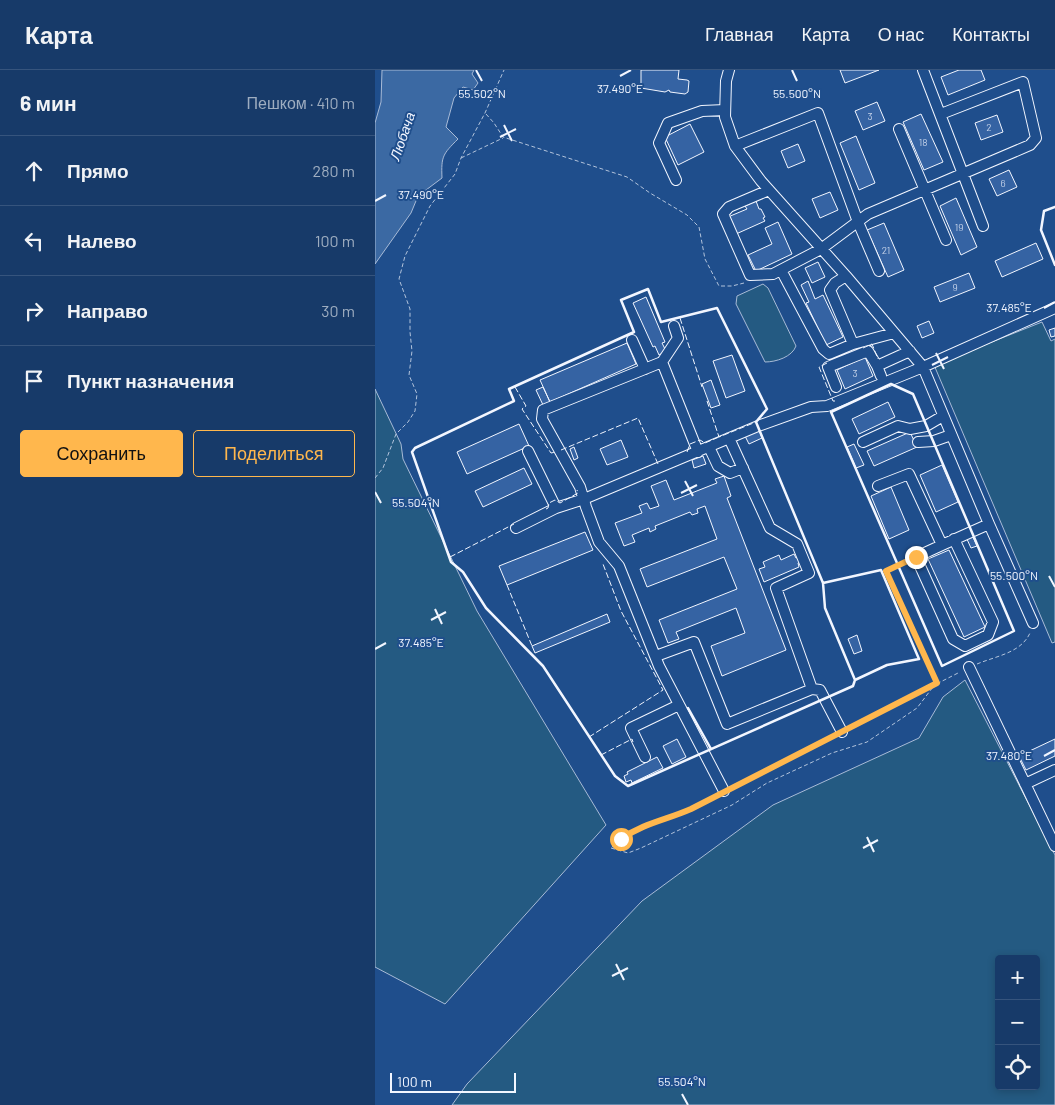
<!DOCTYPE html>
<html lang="ru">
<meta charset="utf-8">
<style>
body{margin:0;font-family:Barlow,sans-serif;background:#244571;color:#f1f3f6}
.controls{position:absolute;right:15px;bottom:15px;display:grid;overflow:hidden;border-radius:5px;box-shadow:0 2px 8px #0003}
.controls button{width:45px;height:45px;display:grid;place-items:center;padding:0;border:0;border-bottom:1px solid #36547d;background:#173a69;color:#f1f3f6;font:25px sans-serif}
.scale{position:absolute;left:15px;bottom:12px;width:126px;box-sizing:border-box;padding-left:5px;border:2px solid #f2f6ff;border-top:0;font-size:14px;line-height:18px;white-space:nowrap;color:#f2f6ff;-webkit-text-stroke:4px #1f4e8c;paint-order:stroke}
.stop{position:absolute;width:15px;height:15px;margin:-11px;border:4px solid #ffb74d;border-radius:50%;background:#fff}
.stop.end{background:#ffb74d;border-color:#fff;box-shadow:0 1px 5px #0008}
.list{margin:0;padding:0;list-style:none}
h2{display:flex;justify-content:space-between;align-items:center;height:65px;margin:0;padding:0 20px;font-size:21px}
h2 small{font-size:16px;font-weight:400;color:#9eadc0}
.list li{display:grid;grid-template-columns:32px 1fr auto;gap:15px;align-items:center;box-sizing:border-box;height:70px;padding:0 20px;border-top:1px solid #36547d}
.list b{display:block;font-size:19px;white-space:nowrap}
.list em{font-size:16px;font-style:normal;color:#9eadc0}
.actions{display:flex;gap:10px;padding:15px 20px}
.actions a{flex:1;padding:11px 0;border:1px solid #ffb74d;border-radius:5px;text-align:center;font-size:18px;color:#ffb74d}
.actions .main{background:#ffb74d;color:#111}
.icon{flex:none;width:28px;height:28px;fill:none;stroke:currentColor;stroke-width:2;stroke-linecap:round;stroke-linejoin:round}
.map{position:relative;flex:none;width:680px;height:1035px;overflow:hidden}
header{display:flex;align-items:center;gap:30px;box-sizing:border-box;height:70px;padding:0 25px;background:#173a69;border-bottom:1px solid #36547d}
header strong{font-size:24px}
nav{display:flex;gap:28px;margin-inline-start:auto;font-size:18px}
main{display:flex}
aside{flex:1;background:#173a69}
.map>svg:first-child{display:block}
</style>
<header>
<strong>Карта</strong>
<nav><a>Главная</a><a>Карта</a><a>О нас</a><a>Контакты</a></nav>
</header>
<main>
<aside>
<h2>6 мин<small>Пешком · 410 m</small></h2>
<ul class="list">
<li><svg class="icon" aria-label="ahead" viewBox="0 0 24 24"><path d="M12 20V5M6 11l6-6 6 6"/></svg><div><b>Прямо</b></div><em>280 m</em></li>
<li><svg class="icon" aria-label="left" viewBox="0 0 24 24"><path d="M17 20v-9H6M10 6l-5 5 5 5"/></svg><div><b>Налево</b></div><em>100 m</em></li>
<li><svg class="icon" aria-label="right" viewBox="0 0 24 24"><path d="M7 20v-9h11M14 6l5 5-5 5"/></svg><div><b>Направо</b></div><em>30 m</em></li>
<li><svg class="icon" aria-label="arrive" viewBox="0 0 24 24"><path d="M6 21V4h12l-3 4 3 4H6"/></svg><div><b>Пункт назначения</b></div></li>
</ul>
<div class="actions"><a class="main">Сохранить</a><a>Поделиться</a></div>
</aside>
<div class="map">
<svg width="680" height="1035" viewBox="0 0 680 1035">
<rect width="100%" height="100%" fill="#1f4e8c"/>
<path fill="#245a82" stroke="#a8bbd7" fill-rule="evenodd" d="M388,214L393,218L421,276C417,287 401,292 390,292L361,234L362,226Z
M667,252L676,271L680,269V572L677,573L559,295Z
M0,319L26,374L28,389L102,541L231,755L70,934L0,897Z
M590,610L680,785V1035H77L92,1014L267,831L398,735L544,668L568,627ZM624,889H661V1016H624Z"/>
<path fill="#3b69a3" stroke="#a8bbd7" d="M7,0H99L97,4L103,13L98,20L88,17L79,28L71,57L83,69C68,84 66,86 67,108L43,126L36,143L0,194V53L6,32Z"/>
<path fill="#3563a3" stroke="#f2f6ff" d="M266,0H304L303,9L312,10L314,11L313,22L310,24L295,22L294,20L290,22L266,18Z
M465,0H504L470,13Z
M584,0H606L610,10L573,25L566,7Z
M502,32L510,51L488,60L480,41Z
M546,44L568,92L549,100L528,52Z
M622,45L628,62L606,70L600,53Z
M315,54L329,82L303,95L290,67Z
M481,66L500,113L484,120L465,73Z
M423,74L430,91L413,98L406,81Z
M634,100L642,117L622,126L614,109Z
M455,122L463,140L445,148L437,129Z
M581,128L602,177L586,185L565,136Z
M381,131L384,139H386L390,147L388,148L390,151L361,164L353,147L372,139L370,136Z
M403,152L417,184L381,201L373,185L397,174L390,158Z
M509,153L529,200L513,207L492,160Z
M661,173L668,189L627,207L620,191Z
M443,192L450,207L437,213L430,198Z
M594,203L600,218L565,232L559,217Z
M433,211L440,229L448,225L468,267L451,275L431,233L434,232L426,215Z
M271,227L290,272L287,273L291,281L284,285L280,276L278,277L258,233Z
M554,251L559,263L547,268L542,256Z
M680,258V266L676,267L674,260Z
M252,273L261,294L175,332L165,310Z
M357,285L370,321L351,328L338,291Z
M490,287L498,306L470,319L462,300Z
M336,310L345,335L336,338L327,314Z
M168,317L175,332L168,335L161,320Z
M513,332L520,347L484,364L477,349Z
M144,354L154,376L92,404L82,382Z
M384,360L387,368L374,374L370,366Z
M535,362L542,377L499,396L492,381Z
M246,370L253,387L232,395L225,379Z
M479,374L489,395L481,398L472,377Z
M199,377L203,388L199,390L195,379Z
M328,386L331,394L319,398L317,390Z
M567,395L583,432L561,442L545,405Z
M149,398L157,414L108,437L100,421Z
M349,406L356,426L352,428L411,580L347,606L336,576L370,563L361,538L301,562L304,569L293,573L284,550L362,519L349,487L272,517L265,499L342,469L330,436L322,439L323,443L317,445L315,442L280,456L281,459L275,462L274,458L257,465L260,472L249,476L240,453L267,443L264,436L272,433L275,439L284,436L276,416L291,410L299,430L342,413L340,409Z
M516,417L534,460L514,469L496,426Z
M210,462L218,480L132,515L124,496Z
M597,465L602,476L596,478L591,467Z
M574,480L610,557L589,567L553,489Z
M419,484L421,488L424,487L426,492L423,493L424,497L389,512L384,499L390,497L388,492L404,485L406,490Z
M232,544L235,552L160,583L157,576Z
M482,565L487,581L479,584L473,569Z
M302,669L311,687L297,694L288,676Z
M680,669V686L651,700L644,686Z
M282,687L288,698L257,713L256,710L251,712L249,706L253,704L252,702Z"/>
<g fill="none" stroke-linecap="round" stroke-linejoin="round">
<g stroke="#f2f6ff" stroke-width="12">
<path id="minor" d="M354,0L351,11L350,47L360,76L386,111L471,206L548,297L614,454L658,553
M548,0L608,156
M524,59L571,170
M360,76L443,43L483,152L504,201
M301,110L284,73L293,53L327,41L350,40
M394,120L354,137L348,144L375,205L398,204L446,179L493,144L655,75L661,68L648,12L566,44
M406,200L448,279L454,284L478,274L519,263
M471,206L460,213L455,220L478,274
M257,270L270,299
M287,292L303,268L299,256
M502,296L535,281
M461,317L453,297L493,281L502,296L506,306
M488,372L523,356L535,359L551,356L568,346
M543,372L559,371L576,365
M334,377L343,396L355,403L368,398
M153,381L181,438
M323,382L287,292L168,340L167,349L205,417L211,437L224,472L244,496L284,596L349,721
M503,416L534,404L567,475L614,454
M141,458L181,438L209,429L383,356L436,337L452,336L548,297L680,238
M567,475L541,487L578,569L590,576L613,565L618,552L579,469
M281,586L319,572L352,654L437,619L401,518L434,503L422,474L395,458L354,368
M594,597L680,776
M437,619L445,620L467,662
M270,687L256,658L304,635
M650,714L680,700"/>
</g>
<path stroke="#b3c4dc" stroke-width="1" stroke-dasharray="4 2.5" stroke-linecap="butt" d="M111,44L119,53L128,67L252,107L275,123L312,145L324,157L330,189L344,216H357L369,213
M86,88L128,68
M0,408L8,398L21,364L33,352L40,341L42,324L34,305L37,281L35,262V239L24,209L30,186L55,136L80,104L86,88L110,43L129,0
M602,594C621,586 646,583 655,563
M475,658L585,602
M357,717L458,667
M237,777L261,759L295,748L340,726
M236,778L253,783L266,778L357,735L392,713L457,683L492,672L542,638L561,613L511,501L533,490"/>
<use href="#minor" stroke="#1f4e8c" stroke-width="10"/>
<path stroke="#f2f6ff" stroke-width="1" stroke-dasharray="6 2.5" stroke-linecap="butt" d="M305,248L327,317
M488,278L497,274L503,289
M452,293L444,297L458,331H460
M140,317L151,336L147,339L176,383L181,382
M332,331L344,367L381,352
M186,380L263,348L283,394H284
M312,382L315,374L325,370L330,373L344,367
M171,439L173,438L174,433L180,430L185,433L203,423L202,420
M75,487L139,454
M132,515L157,576
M214,667L288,620L246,541L228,494
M226,685L257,669L258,672"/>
<path stroke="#f2f6ff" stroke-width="2.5" d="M680,137L669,141L666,160L680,195
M273,219L286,252L342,238L392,339L381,352L448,513L506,500L544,589L512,595L480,610L478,616L253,716L240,706L168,596L111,538L88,502L76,492L37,382L40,378L139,331L134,319L259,262L246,230Z
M516,314L538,324L639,561L567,596L456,342Z
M448,513L450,538L480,610
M313,638L336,679"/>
</g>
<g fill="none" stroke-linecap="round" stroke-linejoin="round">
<path stroke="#ffb74d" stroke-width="6" d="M246,769C269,753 291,750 316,739L562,613L511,501L541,487"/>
</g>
<path fill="none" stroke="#f2f6ff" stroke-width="2" d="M101,0L107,11M417,0L422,11M245,6L256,0M129,55L137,71M125,67L141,59M0,131L11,125M669,238L680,232M561,283L569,299M557,295L573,287M310,411L318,426M0,422L6,433M306,423L322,415M674,506L680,517M60,539L67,554M56,550L71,542M0,579L11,573M669,686L680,680M492,767L499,782M488,778L503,770M241,894L249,910M237,906L253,898M307,1024L313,1035"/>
<g text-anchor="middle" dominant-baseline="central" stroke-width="4" stroke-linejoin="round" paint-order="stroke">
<g font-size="10" fill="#c3d1e8">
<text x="495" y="46">3</text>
<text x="614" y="57">2</text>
<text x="548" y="72">18</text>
<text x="628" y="113">6</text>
<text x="584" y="157">19</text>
<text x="511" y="180">21</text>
<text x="580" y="217">9</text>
<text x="480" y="303">3</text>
</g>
<g font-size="14" font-style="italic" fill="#f2f6ff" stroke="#1f4e8c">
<text transform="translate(27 66) rotate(-71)">Любача</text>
</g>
</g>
<g font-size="12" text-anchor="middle" fill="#f2f6ff" stroke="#1f4e8c" stroke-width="4" stroke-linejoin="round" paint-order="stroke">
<text x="245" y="23">37.490°E</text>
<text x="107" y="28">55.502°N</text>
<text x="422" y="28">55.500°N</text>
<text x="46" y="129">37.490°E</text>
<text x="634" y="242">37.485°E</text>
<text x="41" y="437">55.504°N</text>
<text x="639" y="510">55.500°N</text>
<text x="46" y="577">37.485°E</text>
<text x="634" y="690">37.480°E</text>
<text x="307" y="1016">55.504°N</text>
</g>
</svg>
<div class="controls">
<button>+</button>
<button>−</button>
<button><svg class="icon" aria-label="locate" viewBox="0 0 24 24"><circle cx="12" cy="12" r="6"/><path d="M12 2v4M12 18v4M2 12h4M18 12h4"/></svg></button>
</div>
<div class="scale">100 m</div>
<div class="stop" style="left:246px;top:769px"></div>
<div class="stop end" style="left:541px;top:487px"></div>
</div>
</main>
